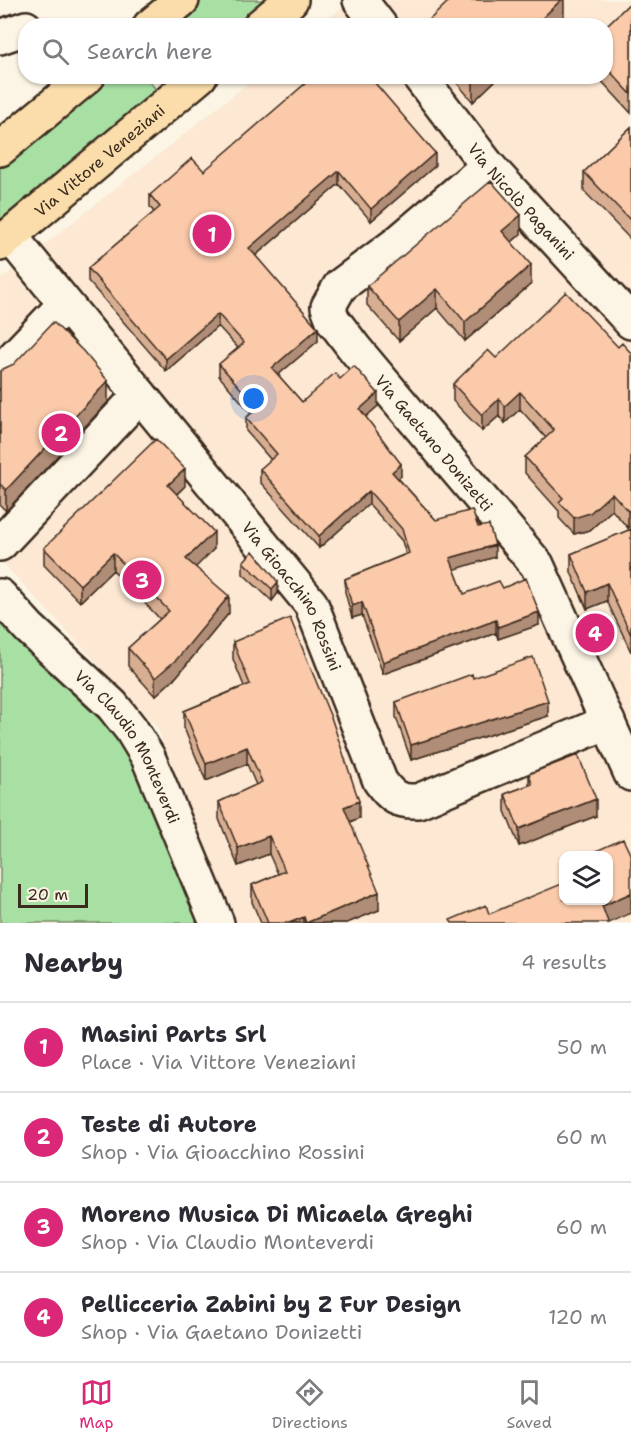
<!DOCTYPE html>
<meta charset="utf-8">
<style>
body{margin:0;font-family:"Shantell Sans",sans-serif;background:#f7f7f7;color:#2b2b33}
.controls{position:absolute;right:18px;bottom:18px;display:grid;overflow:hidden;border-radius:12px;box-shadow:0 2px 4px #0004}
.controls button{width:54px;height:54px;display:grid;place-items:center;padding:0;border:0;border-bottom:2px solid #e1e1e2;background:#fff;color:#2b2b33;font:30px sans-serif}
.scale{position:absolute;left:18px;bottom:15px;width:70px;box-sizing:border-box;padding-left:6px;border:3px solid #3b2a1e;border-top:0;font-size:16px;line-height:21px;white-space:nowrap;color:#3b2a1e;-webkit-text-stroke:4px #fcf5e5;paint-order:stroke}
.you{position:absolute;left:254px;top:399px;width:21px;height:21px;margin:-15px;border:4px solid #fff;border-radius:50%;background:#1a73e8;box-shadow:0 0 0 9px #1a73e833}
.badge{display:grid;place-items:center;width:39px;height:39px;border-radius:50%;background:#db2777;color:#fff;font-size:20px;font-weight:700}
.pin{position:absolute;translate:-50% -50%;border:3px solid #fff;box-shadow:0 2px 6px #0006}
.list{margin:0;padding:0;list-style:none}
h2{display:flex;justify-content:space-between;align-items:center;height:78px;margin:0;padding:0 24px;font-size:26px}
h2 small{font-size:20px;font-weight:400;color:#7c7c81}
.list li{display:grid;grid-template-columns:39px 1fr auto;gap:18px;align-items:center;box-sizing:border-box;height:90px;padding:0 24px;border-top:2px solid #e1e1e2}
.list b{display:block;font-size:22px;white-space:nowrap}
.list p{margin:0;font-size:20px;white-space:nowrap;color:#7c7c81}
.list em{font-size:20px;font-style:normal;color:#7c7c81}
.icon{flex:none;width:33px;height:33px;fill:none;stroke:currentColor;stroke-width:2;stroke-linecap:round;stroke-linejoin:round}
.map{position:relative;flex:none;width:631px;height:923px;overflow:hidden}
.search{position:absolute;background:#fff;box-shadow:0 2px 4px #0004;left:18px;right:18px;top:18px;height:66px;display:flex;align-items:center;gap:15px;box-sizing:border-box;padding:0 21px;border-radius:24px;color:#7c7c81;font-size:22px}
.sheet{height:438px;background:#fff}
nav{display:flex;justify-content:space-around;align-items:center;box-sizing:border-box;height:84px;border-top:2px solid #e1e1e2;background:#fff;font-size:16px;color:#7c7c81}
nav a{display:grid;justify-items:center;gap:3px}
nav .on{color:#db2777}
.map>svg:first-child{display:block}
</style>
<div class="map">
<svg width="631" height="923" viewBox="0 0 631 923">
<rect width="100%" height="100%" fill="#fcf5e5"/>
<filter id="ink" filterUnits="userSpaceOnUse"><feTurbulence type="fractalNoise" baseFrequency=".0167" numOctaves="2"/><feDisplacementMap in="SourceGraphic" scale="12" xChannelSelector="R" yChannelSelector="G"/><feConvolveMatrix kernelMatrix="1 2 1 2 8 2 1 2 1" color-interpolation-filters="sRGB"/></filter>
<g filter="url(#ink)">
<path fill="#fce8d3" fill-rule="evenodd" d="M352,0H631V923H236L157,727L0,560V280L256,77L606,76V26L320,25ZM564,856H608V900H564Z"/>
<path fill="#a8e0a4" stroke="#728561" stroke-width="1.5" d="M200,0H268L238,25L168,26Z
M110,77H145L161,95L0,230V167Z
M0,618L52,674L125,743L198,923H0Z"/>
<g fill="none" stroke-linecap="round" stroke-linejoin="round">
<g stroke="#3b2a1e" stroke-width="38">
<g id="minor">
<path d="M360,0L380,26"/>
<path d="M0,37L26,28"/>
<path id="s1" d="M419,76L488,166L631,322"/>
<path id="s2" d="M488,166L395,245L340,286L328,307L333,320L355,349L537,565L631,774"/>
<path id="s3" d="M10,236L311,604L380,781C391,797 398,802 418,801L608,722"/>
<path d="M0,372L65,304"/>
<path d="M0,544L140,395"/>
<path id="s4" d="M0,596L29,628L112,705L131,729L148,757L217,923"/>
</g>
</g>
<g stroke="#3b2a1e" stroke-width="38">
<g id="major">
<path d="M150,26L182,0"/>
<path d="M260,26L291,0"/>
<path d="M0,149L88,76"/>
<path id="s5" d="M0,244L200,76"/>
</g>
</g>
<use href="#minor" stroke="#fcf5e5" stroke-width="33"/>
<use href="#major" stroke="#faddab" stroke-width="33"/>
</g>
<path fill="#d8ae92" stroke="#3b2a1e" stroke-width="1.5" d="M631,2V113L597,76H606V26Z
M451,76H500L473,102Z
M631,127V240L584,191V172Z
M435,166L371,221L339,184L255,256L318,341L278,375L302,402L340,379L378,406L365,417L401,476L398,478L436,520L478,527L495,557L454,569L464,594L503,588L539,625L498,639L496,633L383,674L362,615L352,618L345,592V579L406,554L402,541L369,504L319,548L260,482V469L271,460L246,431V418L251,413L219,376V364L238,348L218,326L166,371L88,281V268L154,212L150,207V195L204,171Z
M521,234L512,242L531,284L465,341L437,308L399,341L367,305V286Z
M618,347L631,353V526L628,528L612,510L590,530L574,534L559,518V511L525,473V457L546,438L520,409L505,423L499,416L482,431L453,401V384L496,358Z
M0,372L108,402L6,511L0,505Z
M185,486L177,494L214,549L195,567L229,613L177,676L155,696L128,666V648L160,619L113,570L80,602L44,565V548Z
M631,529V652L607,601L587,609L571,572V554Z
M243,562L278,593L272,601L243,574Z
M233,642L359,818L350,822L379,910L347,923H261L252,902V885L278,874L269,854L238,866L219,819V802L256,785L247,764L206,781L184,728V711L244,686L233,659Z
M473,678L548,716L411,760L396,717V702Z
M529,774L596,816L519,846L505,811V794L529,785Z"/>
<path fill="#b08d77" stroke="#3b2a1e" stroke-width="1.5" d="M561,0H564V16L555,26H534Z
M479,76H500L473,102V82Z
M435,153V166L371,221V209Z
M339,171V184L249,261V248Z
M521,215V234L502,250V231Z
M531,265V284L465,341V322Z
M437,289V308L399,341V322Z
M218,314V326L166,371V359Z
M318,328V341L272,380V368Z
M108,381V402L6,511V490Z
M520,392V409L505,423V406Z
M378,393V406L360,422V409Z
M499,399V416L482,431V415Z
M401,464V476L392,484V472Z
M185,469V486L168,502V485Z
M369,491V504L319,548V536Z
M612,493V510L590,530L574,534V518Z
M631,509V526L628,528V511Z
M214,532V549L186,577V559Z
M495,545V557L450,571V558Z
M113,553V570L80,602V585Z
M278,582V593L272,601V589Z
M607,583V601L587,609V592Z
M229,596V613L177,676L155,696V678Z
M362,602V615L352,618V606Z
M539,612V625L498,639V627Z
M496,620V633L383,674V662Z
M548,701V716L411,760V745Z
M247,747V764L206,781V764Z
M596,799V816L519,846V829Z
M359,801V818L344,824V807Z
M269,836V854L238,866V848Z
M379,892V910L347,923H306Z
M631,893V913L609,923H602V906Z
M304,917V923H289Z"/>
<path fill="#fbcaaa" stroke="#3b2a1e" stroke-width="1.5" d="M450,0H561L534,26H423Z
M631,2V94L606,67V26Z
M314,76H369L435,153L371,209L339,171L249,248L318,328L272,368L302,402L335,373L340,379L354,366L378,393L360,409L401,464L392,472L436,520L472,510L478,527L489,525L495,545L450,558L464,594L499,581L503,588L526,578L539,612L498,627L496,620L383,662L362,602L352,606L345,579L409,553L402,529L369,491L319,536L260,469L277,454L246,418L258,408L219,364L244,343L218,314L166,359L88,268L160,207L150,195L192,158L204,171Z
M468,76H479L473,82Z
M631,127V221L584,172Z
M491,181L521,215L502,231L531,265L465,322L437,289L399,322L367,286Z
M566,292L618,347L622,343L631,353V509L628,511L612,493L590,513L574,518L559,502L563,498L525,457L554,430L520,392L505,406L499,399L482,415L453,384L488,350L496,358Z
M53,322L83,351L108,381L6,490L0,484V372L3,369L14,364Z
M156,439L185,469L168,485L214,532L186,559L229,596L177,659L155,678L128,648L169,611L113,553L80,585L44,548Z
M631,529V635L607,583L587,592L571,554Z
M253,551L278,582L272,589L243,562Z
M290,618L332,720L359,801L344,807L379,892L306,923L304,917L289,923H268L252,885L285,871L269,836L238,848L219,802L262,782L247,747L206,764L184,711L250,684L233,642Z
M533,657L548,701L411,745L396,702L472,674L473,678Z
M578,755L596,799L519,829L505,794L532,784L529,774Z
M623,839L631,856V893L602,906L608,922L606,923H452L450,920L486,905L489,914L564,883V900H609V855H598L596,851Z"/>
</g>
<g text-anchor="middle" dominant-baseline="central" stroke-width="5" stroke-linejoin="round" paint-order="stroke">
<g font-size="16" fill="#3b2a1e" stroke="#fcf5e5">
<text stroke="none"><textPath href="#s5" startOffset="130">Via Vittore Veneziani</textPath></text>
<text stroke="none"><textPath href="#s1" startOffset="162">Via Nicolò Paganini</textPath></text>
<text stroke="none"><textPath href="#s2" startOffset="388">Via Gaetano Donizetti</textPath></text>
<text stroke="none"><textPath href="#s3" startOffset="459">Via Gioacchino Rossini</textPath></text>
<text stroke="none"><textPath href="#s4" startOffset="200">Via Claudio Monteverdi</textPath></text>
</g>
</g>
</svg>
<div class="controls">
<button><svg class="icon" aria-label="layers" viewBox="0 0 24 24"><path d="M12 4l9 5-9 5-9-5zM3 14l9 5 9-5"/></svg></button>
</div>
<div class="scale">20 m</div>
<div class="you"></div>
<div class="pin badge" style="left:212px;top:234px">1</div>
<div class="pin badge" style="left:61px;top:433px">2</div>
<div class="pin badge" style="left:142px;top:580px">3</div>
<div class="pin badge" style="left:595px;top:633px">4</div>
<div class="search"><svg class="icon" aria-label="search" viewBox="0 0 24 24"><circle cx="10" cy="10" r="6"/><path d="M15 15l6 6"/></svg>Search here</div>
</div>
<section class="sheet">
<h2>Nearby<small>4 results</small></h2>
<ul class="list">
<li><span class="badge">1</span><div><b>Masini Parts Srl</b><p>Place · Via Vittore Veneziani</p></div><em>50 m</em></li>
<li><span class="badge">2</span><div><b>Teste di Autore</b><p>Shop · Via Gioacchino Rossini</p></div><em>60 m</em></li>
<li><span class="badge">3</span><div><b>Moreno Musica Di Micaela Greghi</b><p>Shop · Via Claudio Monteverdi</p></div><em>60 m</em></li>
<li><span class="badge">4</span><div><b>Pellicceria Zabini by Z Fur Design</b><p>Shop · Via Gaetano Donizetti</p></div><em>120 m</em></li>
</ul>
</section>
<nav>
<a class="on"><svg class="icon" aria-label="map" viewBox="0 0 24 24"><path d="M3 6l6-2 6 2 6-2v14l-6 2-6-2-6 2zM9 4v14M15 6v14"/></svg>Map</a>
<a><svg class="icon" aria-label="directions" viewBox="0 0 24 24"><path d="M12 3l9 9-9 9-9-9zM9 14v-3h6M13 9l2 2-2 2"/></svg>Directions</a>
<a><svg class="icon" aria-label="saved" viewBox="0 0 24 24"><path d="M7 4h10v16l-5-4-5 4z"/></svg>Saved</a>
</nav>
